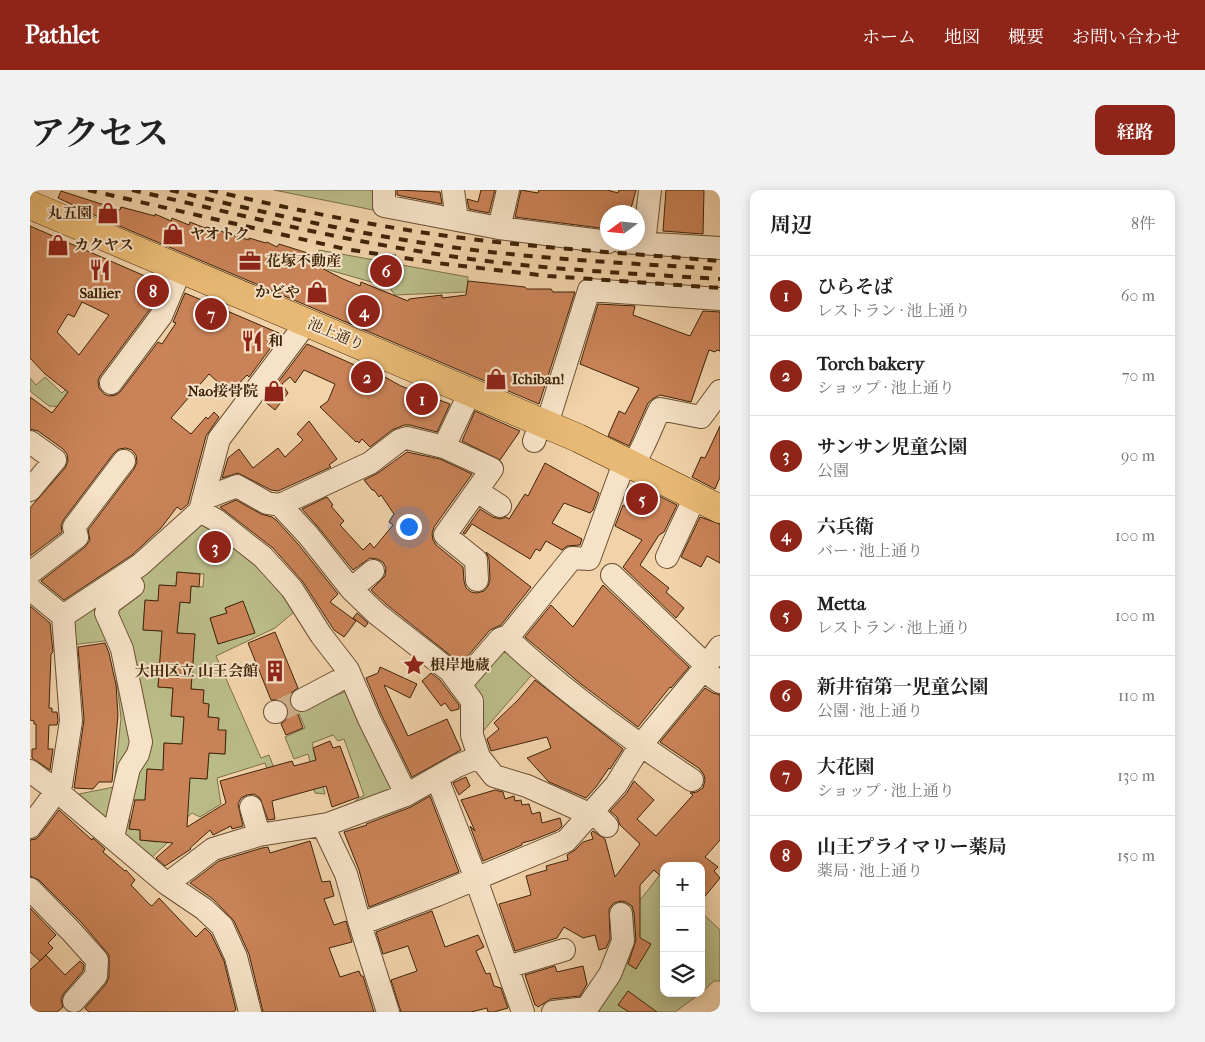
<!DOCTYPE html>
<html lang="ja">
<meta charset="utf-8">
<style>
body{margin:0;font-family:"IM FELL French Canon","Noto Serif JP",serif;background:#f2f2f2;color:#222}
.controls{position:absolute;right:15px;bottom:15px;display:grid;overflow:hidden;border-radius:10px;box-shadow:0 2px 12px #0003}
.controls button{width:45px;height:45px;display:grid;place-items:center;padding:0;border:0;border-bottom:1px solid #e0e0e0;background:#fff;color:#222;font:25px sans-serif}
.compass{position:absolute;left:570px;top:15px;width:45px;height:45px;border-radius:50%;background:#fff;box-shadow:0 2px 12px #0003;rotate:255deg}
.you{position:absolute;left:378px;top:336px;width:18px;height:18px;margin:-12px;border:4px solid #fff;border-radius:50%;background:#1a73e8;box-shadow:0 0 0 8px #1a73e833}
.badge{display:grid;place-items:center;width:32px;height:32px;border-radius:50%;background:#8f2418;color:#fff;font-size:16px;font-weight:700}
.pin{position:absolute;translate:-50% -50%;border:2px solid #fff;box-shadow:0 1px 5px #0006}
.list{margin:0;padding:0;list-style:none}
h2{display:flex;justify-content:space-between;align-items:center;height:65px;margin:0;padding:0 20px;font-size:21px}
h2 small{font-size:16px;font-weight:400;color:#767676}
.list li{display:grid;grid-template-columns:32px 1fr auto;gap:15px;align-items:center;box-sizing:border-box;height:80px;padding:0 20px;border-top:1px solid #e0e0e0}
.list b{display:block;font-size:19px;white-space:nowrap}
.list p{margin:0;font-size:16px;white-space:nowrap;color:#767676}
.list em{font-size:16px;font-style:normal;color:#767676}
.icon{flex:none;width:28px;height:28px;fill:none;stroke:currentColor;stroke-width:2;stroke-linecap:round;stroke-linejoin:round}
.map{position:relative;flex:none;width:690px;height:822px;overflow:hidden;border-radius:10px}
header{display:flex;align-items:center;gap:30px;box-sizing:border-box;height:70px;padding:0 25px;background:#8f2418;color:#fff}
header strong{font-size:24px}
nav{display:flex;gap:28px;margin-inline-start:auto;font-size:18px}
.intro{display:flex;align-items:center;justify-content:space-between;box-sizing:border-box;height:120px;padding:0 30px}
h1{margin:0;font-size:35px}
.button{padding:12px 22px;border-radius:10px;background:#8f2418;color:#fff;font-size:18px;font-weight:700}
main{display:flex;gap:30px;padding:0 30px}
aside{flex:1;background:#fff;border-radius:10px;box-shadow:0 2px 12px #0003}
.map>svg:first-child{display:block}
</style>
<header>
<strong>Pathlet</strong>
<nav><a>ホーム</a><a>地図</a><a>概要</a><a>お問い合わせ</a></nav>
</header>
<div class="intro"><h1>アクセス</h1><a class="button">経路</a></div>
<main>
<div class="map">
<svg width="690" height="822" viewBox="0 0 690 822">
<rect width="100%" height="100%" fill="#f1d2a9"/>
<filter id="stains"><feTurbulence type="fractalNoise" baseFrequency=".004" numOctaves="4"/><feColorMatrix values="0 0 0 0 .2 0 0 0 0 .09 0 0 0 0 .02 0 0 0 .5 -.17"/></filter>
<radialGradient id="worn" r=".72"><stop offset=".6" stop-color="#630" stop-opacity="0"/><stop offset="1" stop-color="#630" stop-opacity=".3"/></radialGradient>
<path fill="#babc88" stroke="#7c7048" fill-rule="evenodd" d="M244,0H343V20Z
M289,60L438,87L437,102L365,105L359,97L285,76Z
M15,187L32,203L37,198L59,218L19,216L0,201V188L6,195Z
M183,332L270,417L245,438L186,466L231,568L239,565L249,591L237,579L235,573L187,588L191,614L170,627L162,623L149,635V642L121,668L49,604L84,597L91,528L82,450L41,455L38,427L169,336ZM147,382L174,384L173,397L161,396L160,413L150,412L147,443L165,444L161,499L173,500V513L179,514L178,527L189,528L188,540L196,541L195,564L179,563L177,589L160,588L129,641L128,652L110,650V640L99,639L101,610H115L117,579L133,580L134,553L152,554L154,527L141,526L143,498L128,497L132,441L113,440L115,411H128L130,395L146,396ZM213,411L204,444L195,418ZM191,425L198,451L188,454L180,428Z
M473,453L506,480L448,547L437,495Z
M319,500L369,608L328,622L325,611L334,605L314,549L308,551L303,545L282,553L295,604L285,603L279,586L283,582L278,564L264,569L255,547L275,538L268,521Z
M632,682L634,684V803H671L645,822H560L580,784L590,710L611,709Z
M671,722L690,740V791H684L671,803Z"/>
<path fill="#ca8358" stroke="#3f2409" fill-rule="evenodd" d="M367,0L410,2L412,14L367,5Z
M451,0H465L459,23L439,19L437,9L448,12Z
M491,0L508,3L509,0H577L588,3L589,0H606L600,22H578V39L485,27Z
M636,0H674L673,44L633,41Z
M31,1L90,20L91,17L125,26V24L141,31L142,28L159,35L160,32L175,38L177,37L219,50V48L236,53L237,52L247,57L249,54L281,64L278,71L313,89L330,96L331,92L378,111L379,109L412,105V108L436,105L438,91L495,97L497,99H521L523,102H545L509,214L73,29L28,8Z
M0,36L131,93L120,119L70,186L68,191L69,198L74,204L79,206L86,205L91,201L128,152L132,154L146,133L143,132L155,103L251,144L219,187L217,185L200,203L179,184L141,228L161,244L176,227L178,229L184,222L189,227L176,246L158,314L151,320L147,317L131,338L102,365L34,410L11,391L55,357L60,350L58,340L104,279L107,272L106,265L102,260L96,258L89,259L84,263L34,329L31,335L32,342L0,366V318L35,278L38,271L37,264L33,259L8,241L0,239V207L22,223L38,202L15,184L0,168ZM52,112L79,125L49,165L27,142L38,124L44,127Z
M568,114L605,116L603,125L660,146L673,121L690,122V161L687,160L685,162L679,160L661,212L630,205L624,208L618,213L599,256L578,246L589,221L595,224L609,198L550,174Z
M277,154L352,187L353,186L371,196L420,214L407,242L380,235H374L362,240L340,257L332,249L329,253L327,251L326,252L290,217L298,211L305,194L274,180L265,193L260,187L252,194L258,203L245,220L234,211Z
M445,221L490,241L470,270L432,251Z
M279,231L307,269L299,275L301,277L248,301L241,300L208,283L192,288L198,268L209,259L223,278L248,258L255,267L273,250L267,244Z
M690,236V287L685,299L662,287L671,267L675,268Z
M377,262L410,269L442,284L404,337L402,344L403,350L406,355L433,377L434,391L436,398L441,402L447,403L454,401L458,396L460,389L459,369L456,362L501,397L471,435L460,440L431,474L356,414L341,400L355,386L356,378L353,372L347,369L340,368L323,380L288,337L272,319L297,307L303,315L301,316L314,331L310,335L333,360L340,353L344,358L363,335L359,332L364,324L351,305L349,307L344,300H342L334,290L348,283Z
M515,273L569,303L563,320L560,323L534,313L522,333L552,349L550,355L537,356L532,360L516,351L510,361L506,359L500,369L442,334L435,344L433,343L450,319L463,327L470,329L476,327L479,329L495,304L498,306Z
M613,298L647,315L634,342L629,345L610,375L639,398L636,402L654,418L646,428L593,377L612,350L585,336L593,315L602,320Z
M206,310L231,324L242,327L246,330L268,354L308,404L300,412L326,431L314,447L304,440L273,392L243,358L190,317Z
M670,327L690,334V373L677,366L671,377L651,367Z
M147,382L170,384L169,397L161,396L160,413L150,412L147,443L165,444L161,499L174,500L173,513L179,514L178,527L189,528L188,540H196L195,564L179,563L177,589L160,588L157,637L196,613L190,591L262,571L264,576L286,570L283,558L300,551L303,558L310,556L329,607L302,617L296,596L242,611L245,629L238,630L230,608L224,604L217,605L211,608L208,614L213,636L202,639L201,636L183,645L180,640L160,658L161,659L135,676L126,668L143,653L110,650V640L99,639L105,610H115L117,579L133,580L134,553L152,554L154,527L141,526L143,498L128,497L132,441L113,440L115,410L128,411L129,395L146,396Z
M573,395L659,477L641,498L640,497L608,537L551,494L495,447L521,415L543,437Z
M213,411L225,443L188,454L180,428L197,423L195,418Z
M0,416L20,433L23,462L21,464L19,518H22V522H27L28,530L27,535H19L18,559H23L20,580L2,568V559H6V534H4V531L0,530Z
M327,423L338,433L335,437L323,428Z
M245,442L268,498L261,503L259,510L260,516L267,522L273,538L256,545L251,534L258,528L259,522L258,516L252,510H241L218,453Z
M75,453L79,463L86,495L88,525L82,592H69L63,599L44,598L54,530L48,457Z
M350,477L387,494L380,508L354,495L378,546L417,529L431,560L382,587L351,524L336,488L348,483Z
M401,483L410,490L429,515V519L421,521L415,513L411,516L392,491Z
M505,490L593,559L580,579L579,578L566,597L556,608L519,592L497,568L521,558L517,547L461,561L457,549L469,539L464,533L488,510Z
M675,498L683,503L690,505V650L675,667L688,677L684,681L690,688L671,711V676H634V689L624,680L610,695V748L621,754L606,779L598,774L606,750L604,723L602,716L596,712L591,711L584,713L579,719L580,749L576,758L569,760L565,745L553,748L534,737L527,748L485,761L469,714L501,705L496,686L517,680L516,676L538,670L537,665L545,660L553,652L563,649L561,643L563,641L575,649L585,687L610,654L590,635L587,627L580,621L596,604L604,591L624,610L607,629L626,646L663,605L660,603L667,602L673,598L675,590L674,585L670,579L630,552Z
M436,587L440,596L429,605L423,593Z
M465,600L473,602L475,609L484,606L485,611L491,610L492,615L499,614L502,624L510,622L512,633L530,628L532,636L528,640L503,650L492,653V655L453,671L440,636L445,641L431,610Z
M400,606L429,682L339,717L329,680L314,642L337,635L336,634L381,617Z
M29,620L62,650L63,648L75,659L73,662L95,681L96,680L105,690L101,695L119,714L122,716L129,708L166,747L175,738L181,744L194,771L206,820L203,822H59L55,818L76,794L79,787V765L51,732L9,690L0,686V650L6,649L10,645Z
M280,651L292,692L300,691L304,706L294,709L304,735L316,731L322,752L299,758L310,787L329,781L331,786H333L344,822H233L219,764L204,731L183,709L160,693L189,671L232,658L238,657L240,663Z
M0,718L26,745L18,753L23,758L10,771L0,762Z
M402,721L415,757L448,745L454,757L446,761L456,784L460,783L464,796L471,798L478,818L464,822H458L457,818L441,822H371L361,790L387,781L378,756L353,764L346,742Z
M16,765L35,785L50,771L54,775L53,781L34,803L31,809L33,817L27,822H0V780Z
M525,776L527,782L553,776L557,794L550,806L521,809L508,817L506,815H505L495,785Z
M598,801L627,822H599L588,815Z"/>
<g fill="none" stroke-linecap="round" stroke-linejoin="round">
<path stroke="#cdaf89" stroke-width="22" stroke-dasharray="22 11" stroke-linecap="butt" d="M246,522L272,510"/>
<g stroke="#6c5031" stroke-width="24">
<path id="minor" d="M354,0V16L469,38L578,52
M423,0L427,30
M469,38L478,0
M592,52L690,58
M610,53L615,44L620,0
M81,193L131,126L151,79
M440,202L414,257L462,279L415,345L446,370L447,390
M517,234L559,100L690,109
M504,251L511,232
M0,252L25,270L0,300
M447,301L470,316
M173,309L207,296L237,313L250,315L340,273L370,250L377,248L414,257
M250,315L278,345L321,399L347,424L420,481L442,511V545L449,567L464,586L497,596L559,624H565L577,636
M170,321L186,330L233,367L262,399L291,445L318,480L339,529L371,594
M637,367L665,307
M0,383L47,347L44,337L94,271
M582,385L677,476
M0,399L33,426L41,531L31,595L0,637
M321,399L343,381
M33,426L110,375L170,321L189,249L277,132
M476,447C533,501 597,547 662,590
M673,480L690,492
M430,495L470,449L479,446L542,368L559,369L590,284C593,280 598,278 602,274C613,262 622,234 630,219L671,227L690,201
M272,510L306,492
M245,522H246
M0,581L27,601L137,694L174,719L192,736L206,767L220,822
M407,588L443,681L493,822
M221,617L229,645
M293,636L316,684L330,734L358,822
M83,647L99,578L108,564L111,552L92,459L76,423L80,413L103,396
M137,694L183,659L229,645L298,634L376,605L427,576L449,567
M0,699L41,741L67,770L66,786L44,811
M330,734L407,705L536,651L586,595L610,556L673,480L690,457
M477,777L534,760
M523,822L557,818L580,784L593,751L591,724"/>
</g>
<g stroke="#3f2409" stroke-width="29">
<path id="major" d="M0,15L548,248L690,319"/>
</g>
<use href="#minor" stroke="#f6e2c7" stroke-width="22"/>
<use href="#major" stroke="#e8b974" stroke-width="28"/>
<path stroke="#3f2409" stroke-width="4" stroke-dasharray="9 9" stroke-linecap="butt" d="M58,0L315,59L407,73L518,86L690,98
M102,0C203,23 304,49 407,64C500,79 595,83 690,89
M140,0C228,21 317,42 407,55C501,69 596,73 690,79
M179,0C256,18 333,34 410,45C503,58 597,63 690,71"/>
</g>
<defs>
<g id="shop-bare" transform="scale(1.725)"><path d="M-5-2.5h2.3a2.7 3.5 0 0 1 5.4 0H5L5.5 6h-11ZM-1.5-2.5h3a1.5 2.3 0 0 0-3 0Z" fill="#8f2418" stroke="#f6e2c7" stroke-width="2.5" paint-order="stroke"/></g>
<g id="office-bare" transform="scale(1.725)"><path d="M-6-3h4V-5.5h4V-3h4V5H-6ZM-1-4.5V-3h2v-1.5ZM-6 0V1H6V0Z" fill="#8f2418" stroke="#f6e2c7" stroke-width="2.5" paint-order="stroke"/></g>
<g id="restaurant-bare" transform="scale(1.725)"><path d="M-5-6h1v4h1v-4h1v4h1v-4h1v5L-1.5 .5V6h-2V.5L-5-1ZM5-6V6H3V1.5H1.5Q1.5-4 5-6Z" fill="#8f2418" stroke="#f6e2c7" stroke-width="2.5" paint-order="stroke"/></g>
<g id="sight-bare" transform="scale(1.725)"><path d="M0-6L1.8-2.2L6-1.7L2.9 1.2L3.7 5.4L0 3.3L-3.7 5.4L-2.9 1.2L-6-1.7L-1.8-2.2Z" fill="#8f2418" stroke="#f6e2c7" stroke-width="2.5" paint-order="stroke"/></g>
<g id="building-bare" transform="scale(1.725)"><path d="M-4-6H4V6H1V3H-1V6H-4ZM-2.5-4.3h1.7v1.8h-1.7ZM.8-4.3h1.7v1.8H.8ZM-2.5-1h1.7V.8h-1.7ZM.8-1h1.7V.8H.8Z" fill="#8f2418" stroke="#f6e2c7" stroke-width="2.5" paint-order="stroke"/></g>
</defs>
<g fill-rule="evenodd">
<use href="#shop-bare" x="78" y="23"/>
<use href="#shop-bare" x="143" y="44"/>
<use href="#shop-bare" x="28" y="55"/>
<use href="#office-bare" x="220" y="71"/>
<use href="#restaurant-bare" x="70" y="80"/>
<use href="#shop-bare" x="287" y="102"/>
<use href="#restaurant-bare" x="222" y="151"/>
<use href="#shop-bare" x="466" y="189"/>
<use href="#shop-bare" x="244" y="201"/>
<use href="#sight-bare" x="384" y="475"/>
<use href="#building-bare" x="245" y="481"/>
</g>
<g text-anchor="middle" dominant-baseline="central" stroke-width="4" stroke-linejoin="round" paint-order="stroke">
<g font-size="15" font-weight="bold" fill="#3f2409" stroke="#f6e2c7" text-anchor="start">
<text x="62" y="23" text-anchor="end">丸五園</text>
<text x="160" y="44">ヤオトク</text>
<text x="44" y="55">カクヤス</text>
<text x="236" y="71">花塚不動産</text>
<text x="270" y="102" text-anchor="end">かどや</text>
<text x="70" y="103" text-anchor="middle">Sallier</text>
<text x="238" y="151">和</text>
<text x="482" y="189">Ichiban!</text>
<text x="228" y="201" text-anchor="end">Nao接骨院</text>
<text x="400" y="475">根岸地蔵</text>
<text x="228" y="481" text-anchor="end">大田区立 山王会館</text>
</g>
<g font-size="15" fill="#3f2409" stroke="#f6e2c7">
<text transform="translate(306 144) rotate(23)">池上通り</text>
</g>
</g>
<rect width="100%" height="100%" filter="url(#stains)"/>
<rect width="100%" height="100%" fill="url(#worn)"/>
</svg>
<div class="controls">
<button>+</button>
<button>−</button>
<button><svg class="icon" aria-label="layers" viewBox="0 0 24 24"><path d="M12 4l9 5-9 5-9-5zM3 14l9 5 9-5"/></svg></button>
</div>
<svg class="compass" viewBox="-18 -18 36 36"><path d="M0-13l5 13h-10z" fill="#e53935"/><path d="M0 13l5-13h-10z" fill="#767676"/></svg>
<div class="you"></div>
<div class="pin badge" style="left:392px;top:209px">1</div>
<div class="pin badge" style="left:337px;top:187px">2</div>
<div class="pin badge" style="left:185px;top:357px">3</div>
<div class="pin badge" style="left:334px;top:121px">4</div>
<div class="pin badge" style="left:612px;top:309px">5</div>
<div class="pin badge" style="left:356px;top:81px">6</div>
<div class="pin badge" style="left:181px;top:124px">7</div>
<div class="pin badge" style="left:123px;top:101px">8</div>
</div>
<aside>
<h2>周辺<small>8件</small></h2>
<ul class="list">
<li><span class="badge">1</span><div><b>ひらそば</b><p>レストラン · 池上通り</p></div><em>60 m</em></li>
<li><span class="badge">2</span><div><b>Torch bakery</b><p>ショップ · 池上通り</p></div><em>70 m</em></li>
<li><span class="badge">3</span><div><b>サンサン児童公園</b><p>公園</p></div><em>90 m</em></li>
<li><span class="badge">4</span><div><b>六兵衛</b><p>バー · 池上通り</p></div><em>100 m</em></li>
<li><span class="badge">5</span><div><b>Metta</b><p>レストラン · 池上通り</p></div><em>100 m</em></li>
<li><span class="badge">6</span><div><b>新井宿第一児童公園</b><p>公園 · 池上通り</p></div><em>110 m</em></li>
<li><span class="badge">7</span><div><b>大花園</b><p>ショップ · 池上通り</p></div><em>130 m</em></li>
<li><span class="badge">8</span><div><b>山王プライマリー薬局</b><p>薬局 · 池上通り</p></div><em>150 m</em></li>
</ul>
</aside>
</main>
